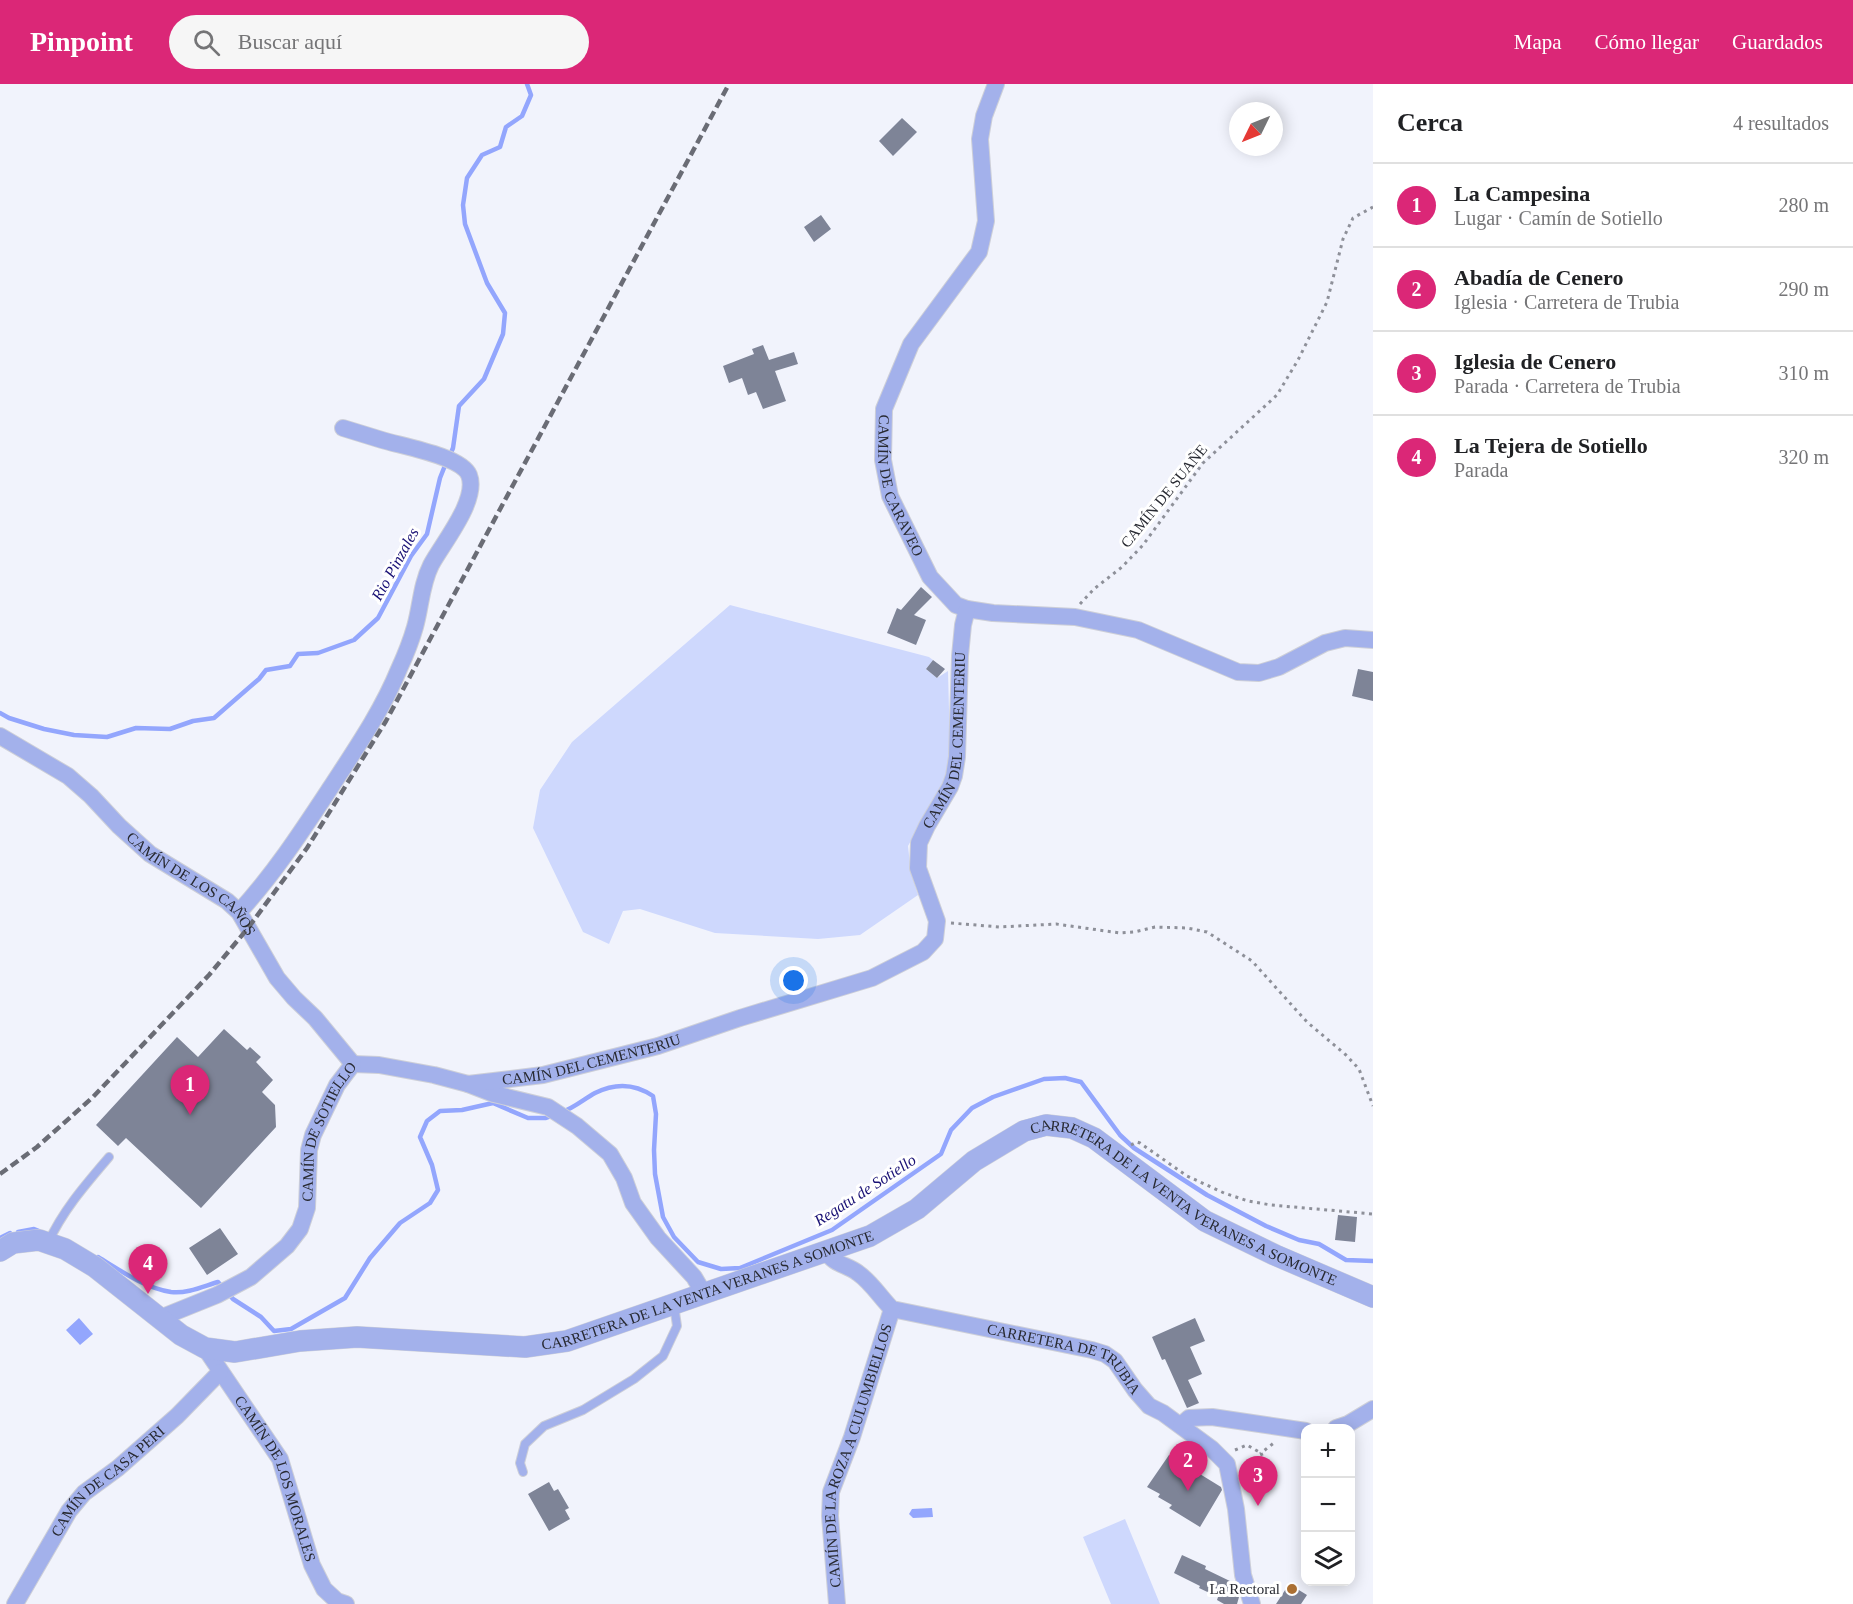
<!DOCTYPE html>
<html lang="es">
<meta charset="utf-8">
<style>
body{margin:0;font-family:Georgia,serif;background:#f6f6f6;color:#202124}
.controls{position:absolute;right:18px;bottom:18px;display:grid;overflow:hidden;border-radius:12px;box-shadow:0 3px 15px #0003}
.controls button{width:54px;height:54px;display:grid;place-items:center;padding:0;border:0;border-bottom:2px solid #e0e0e0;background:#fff;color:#202124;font:30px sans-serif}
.compass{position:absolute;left:1229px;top:18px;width:54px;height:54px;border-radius:50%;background:#fff;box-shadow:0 3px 15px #0003;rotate:227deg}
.you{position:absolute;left:794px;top:897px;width:21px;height:21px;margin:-15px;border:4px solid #fff;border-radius:50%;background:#1a73e8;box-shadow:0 0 0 9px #1a73e833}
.badge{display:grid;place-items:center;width:39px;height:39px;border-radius:50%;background:#db2777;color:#fff;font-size:20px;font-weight:700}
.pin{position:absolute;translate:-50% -50px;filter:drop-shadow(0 2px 3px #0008)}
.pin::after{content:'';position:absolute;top:32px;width:21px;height:18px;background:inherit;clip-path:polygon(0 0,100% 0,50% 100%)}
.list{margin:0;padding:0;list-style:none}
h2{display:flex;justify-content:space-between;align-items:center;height:78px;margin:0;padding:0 24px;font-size:26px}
h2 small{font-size:20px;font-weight:400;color:#757577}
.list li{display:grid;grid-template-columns:39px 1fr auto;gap:18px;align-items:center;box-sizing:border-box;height:84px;padding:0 24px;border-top:2px solid #e0e0e0}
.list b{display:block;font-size:22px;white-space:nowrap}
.list p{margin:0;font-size:20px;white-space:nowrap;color:#757577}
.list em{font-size:20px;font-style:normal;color:#757577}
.icon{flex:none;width:33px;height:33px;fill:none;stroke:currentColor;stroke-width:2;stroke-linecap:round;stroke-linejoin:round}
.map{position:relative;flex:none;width:1373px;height:1520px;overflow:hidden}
header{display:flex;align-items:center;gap:36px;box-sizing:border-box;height:84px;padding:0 30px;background:#db2777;color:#fff}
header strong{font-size:28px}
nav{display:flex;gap:33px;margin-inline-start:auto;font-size:21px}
.search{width:420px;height:54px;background:#f6f6f6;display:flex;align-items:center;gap:15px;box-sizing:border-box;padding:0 21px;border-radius:33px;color:#757577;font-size:22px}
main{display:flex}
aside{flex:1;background:#fff}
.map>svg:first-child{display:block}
</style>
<header>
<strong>Pinpoint</strong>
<div class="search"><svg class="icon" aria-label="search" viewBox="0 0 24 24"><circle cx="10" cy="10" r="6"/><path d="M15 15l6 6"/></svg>Buscar aquí</div>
<nav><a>Mapa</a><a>Cómo llegar</a><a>Guardados</a></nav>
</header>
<main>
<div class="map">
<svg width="1373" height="1520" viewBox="0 0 1373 1520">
<rect width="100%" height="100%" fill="#f1f3fc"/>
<path fill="#ced8fd" d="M730,521L929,573L933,576L926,585L937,594L948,587L950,664L945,695L908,762L911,789L918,811L860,851L818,855L715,849L640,825L623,827L609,860L583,848L533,744L540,706L572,658Z
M1125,1435L1160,1520H1111L1083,1453Z"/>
<path fill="#93a6fd" d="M79,1234L93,1250L80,1261L66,1246Z
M932,1424L933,1433L913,1434L909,1430L912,1425Z"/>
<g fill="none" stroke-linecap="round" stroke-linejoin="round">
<path stroke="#93a6fd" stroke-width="4.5" d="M450,371L453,364L459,322L484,295L503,250L505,229L487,199L465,140L463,121L467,94L482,71L500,63L506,43L522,32L531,11L527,0
M0,629L9,634L44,645L74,651L107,653L136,644L170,645L193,637L214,634L259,595L266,586L290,582L298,570L318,569L354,556L378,534L411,472L427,450L440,394L446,379
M562,1028C574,1024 584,1015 595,1009C615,999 634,999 653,1012L656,1030L654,1066L655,1090L663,1133L674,1153L698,1178L721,1185L740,1184L832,1146L941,1070L951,1046L972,1024L993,1013L1044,995L1065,994L1081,998L1120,1051L1134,1064L1207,1111L1266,1142L1299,1156L1319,1160L1346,1176L1373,1177
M18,1148L34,1145L39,1147
M0,1154L10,1149
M98,1173C121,1187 145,1204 171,1208C187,1210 204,1202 218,1198L222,1203
M228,1209L233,1215L261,1233L274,1247L291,1245L345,1214L370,1174L400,1139L430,1119L438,1106L432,1081L420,1053L427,1037L440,1027L462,1026L493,1019L528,1034H546L554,1031"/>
</g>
<path fill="#7e8497" d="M902,34L917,48L893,72L879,57Z
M821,131L831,145L814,158L804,143Z
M763,261L769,276L794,268L798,280L775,287L786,317L763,325L756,308L748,311L742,294L729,299L723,282L754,270L752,265Z
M921,503L932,513L914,531L926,536L916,561L887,549L897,524L901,526Z
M933,576L945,585L937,594L926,585Z
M1358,585L1373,588V617L1352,612Z
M224,945L247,966L250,963L261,973L256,978L273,996L262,1008L275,1021L276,1043L201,1124L126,1054L118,1062L96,1041L177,953L198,973Z
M1338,1131L1357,1133L1355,1158L1335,1156Z
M220,1144L238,1170L207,1191L189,1164Z
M1195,1234L1205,1257L1190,1263L1202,1290L1188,1296L1199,1319L1187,1324L1165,1275L1162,1276L1152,1253Z
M1169,1371L1221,1403L1222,1406L1200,1443L1169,1424L1172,1421L1158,1413L1160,1410L1147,1403Z
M549,1398L554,1407L558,1405L569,1424L565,1426L570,1435L549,1447L528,1410Z
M1182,1471L1206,1482L1205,1485L1234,1499L1239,1513L1237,1520H1224L1217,1516L1218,1513L1199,1504L1200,1502L1174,1489Z
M1289,1500L1307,1511L1301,1520H1276Z"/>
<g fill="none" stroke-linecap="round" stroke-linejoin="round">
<g stroke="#cdcfd8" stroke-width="10">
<path id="service" d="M48,1159C63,1126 86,1100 109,1073
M523,1388L520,1379L525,1360L544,1342L583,1326L634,1295L663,1272L677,1242L674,1221"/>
</g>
<g stroke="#cdcfd8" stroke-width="18">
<g id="minor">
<path id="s1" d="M996,0L984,32L980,55L986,137L979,168L911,260L884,325L883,376L890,412L930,493L956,521L967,525L993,529L1075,533L1138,546L1238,588L1259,589L1279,583L1325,559L1345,554L1373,556"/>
<path id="s2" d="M0,652L68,692L91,712L119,742L150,770L227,817L239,828L277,894L294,914L315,934L353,980"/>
<path d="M239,828C274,790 302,747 331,703C355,666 382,627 399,585C405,572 411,557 415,543C421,522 421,501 431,481C442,460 479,416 469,391C461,372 401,362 382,356C369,352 356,348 343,344"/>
<path d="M353,980L379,981L434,991L468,1000L494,1010L548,1023L577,1042L610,1070L624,1094L633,1119L658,1154L694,1193L704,1210"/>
<path id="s3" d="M468,1000L543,991L658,962L740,934L872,894L923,868L935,855L937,837L918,784L919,759L927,742L950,703L954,692L957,673L960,572L963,541L967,525"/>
<path id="s4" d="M826,1167C834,1181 846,1180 858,1189C872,1199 880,1213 892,1225L1092,1266L1105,1270L1115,1277L1135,1306L1149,1322L1163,1329L1212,1365L1227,1380L1236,1425L1243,1491L1252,1520"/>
<path id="s5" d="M160,1234L217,1211L251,1193L287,1162L300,1145L307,1124L309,1066L313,1051L337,1001L353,980"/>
<path id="s6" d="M205,1264L280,1375L312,1481L324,1505L337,1517L346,1520"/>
<path d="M1181,1341L1189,1334L1212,1333L1306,1347"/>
<path d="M1336,1344L1348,1340L1373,1325"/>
<path id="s7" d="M15,1520L69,1427L84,1409L118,1384L177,1332L220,1288"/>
<path id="s8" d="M837,1520L830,1432L831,1408L852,1353L892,1225"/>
</g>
</g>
<g stroke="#cdcfd8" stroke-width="22">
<g id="tertiary">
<path id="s9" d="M0,1167L13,1159L39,1156L65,1165L95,1183L181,1251L205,1264L235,1268L300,1257L357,1253L525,1263L567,1257L870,1152L917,1125L974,1077L1024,1047L1046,1041L1072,1044L1094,1054L1205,1137L1275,1171L1373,1213"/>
</g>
</g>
<path stroke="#8e9099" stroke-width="3" stroke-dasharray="3 4.5" stroke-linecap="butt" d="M1080,520L1094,505L1122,483L1143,461L1203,379L1277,311L1298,276L1327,218L1343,155L1353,134L1373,123
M951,839L999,843L1056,840L1120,849L1134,848L1155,843L1187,844L1207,848L1252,877L1307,938L1346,971L1359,985L1373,1022
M1131,1061L1137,1058L1140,1059L1187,1092L1224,1109L1248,1117L1271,1121L1373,1130
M1235,1366L1247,1361L1261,1369
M1246,1397L1267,1383L1261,1369L1275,1358"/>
<use href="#service" stroke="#a3b1eb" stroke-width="8"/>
<use href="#minor" stroke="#a3b1eb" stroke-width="16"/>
<use href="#tertiary" stroke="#a3b1eb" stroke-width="21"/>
<path stroke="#6a6c75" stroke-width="4.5" stroke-dasharray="9 4.5" stroke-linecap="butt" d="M0,1090L37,1063L93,1013L209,891L248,844L307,764L386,637L729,0"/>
</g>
<circle fill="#ac7033" stroke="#fff" stroke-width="2" cx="1292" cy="1505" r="6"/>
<g text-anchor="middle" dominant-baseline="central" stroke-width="6" stroke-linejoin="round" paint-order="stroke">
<g font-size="15" fill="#282a32" stroke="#fff">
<text stroke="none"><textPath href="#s1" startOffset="436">CAMÍN DE CARAVEO</textPath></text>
<text transform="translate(1164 412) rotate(-51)">CAMÍN DE SUAÑE</text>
<text stroke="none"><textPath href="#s3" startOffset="702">CAMÍN DEL CEMENTERIU</textPath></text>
<text stroke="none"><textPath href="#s2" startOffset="244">CAMÍN DE LOS CAÑOS</textPath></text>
<text stroke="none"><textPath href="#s3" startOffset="126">CAMÍN DEL CEMENTERIU</textPath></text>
<text stroke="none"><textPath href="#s5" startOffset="272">CAMÍN DE SOTIELLO</textPath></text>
<text stroke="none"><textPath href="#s9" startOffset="1294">CARRETERA DE LA VENTA VERANES A SOMONTE</textPath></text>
<text stroke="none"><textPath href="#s9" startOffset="754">CARRETERA DE LA VENTA VERANES A SOMONTE</textPath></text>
<text stroke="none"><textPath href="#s4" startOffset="272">CARRETERA DE TRUBIA</textPath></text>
<text stroke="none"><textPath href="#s8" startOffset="153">CAMÍN DE LA ROZA A CULUMBIELLOS</textPath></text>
<text stroke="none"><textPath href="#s6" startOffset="150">CAMÍN DE LOS MORALES</textPath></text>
<text stroke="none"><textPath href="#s7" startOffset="156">CAMÍN DE CASA PERI</textPath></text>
</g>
<g font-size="15" fill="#282a32" stroke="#fff" text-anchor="end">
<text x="1280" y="1505">La Rectoral</text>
</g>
<g font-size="16" font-style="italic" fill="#191175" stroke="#fff">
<text transform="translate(395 480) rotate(-61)">Rio Pinzales</text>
<text transform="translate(865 1106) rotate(-33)">Regatu de Sotiello</text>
</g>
</g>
</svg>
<div class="controls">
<button>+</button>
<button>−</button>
<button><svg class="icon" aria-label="layers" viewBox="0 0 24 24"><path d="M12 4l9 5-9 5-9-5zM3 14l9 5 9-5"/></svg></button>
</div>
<svg class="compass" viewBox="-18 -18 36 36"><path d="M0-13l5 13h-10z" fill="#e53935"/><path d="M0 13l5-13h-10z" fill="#757577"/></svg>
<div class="you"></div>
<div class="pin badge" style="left:190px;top:1031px">1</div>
<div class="pin badge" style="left:1188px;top:1407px">2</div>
<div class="pin badge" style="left:1258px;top:1422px">3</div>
<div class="pin badge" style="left:148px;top:1210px">4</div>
</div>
<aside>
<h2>Cerca<small>4 resultados</small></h2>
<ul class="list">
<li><span class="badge">1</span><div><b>La Campesina</b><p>Lugar · Camín de Sotiello</p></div><em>280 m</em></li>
<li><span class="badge">2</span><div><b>Abadía de Cenero</b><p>Iglesia · Carretera de Trubia</p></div><em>290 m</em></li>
<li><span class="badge">3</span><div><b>Iglesia de Cenero</b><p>Parada · Carretera de Trubia</p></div><em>310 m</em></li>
<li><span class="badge">4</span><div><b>La Tejera de Sotiello</b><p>Parada</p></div><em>320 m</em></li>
</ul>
</aside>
</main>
